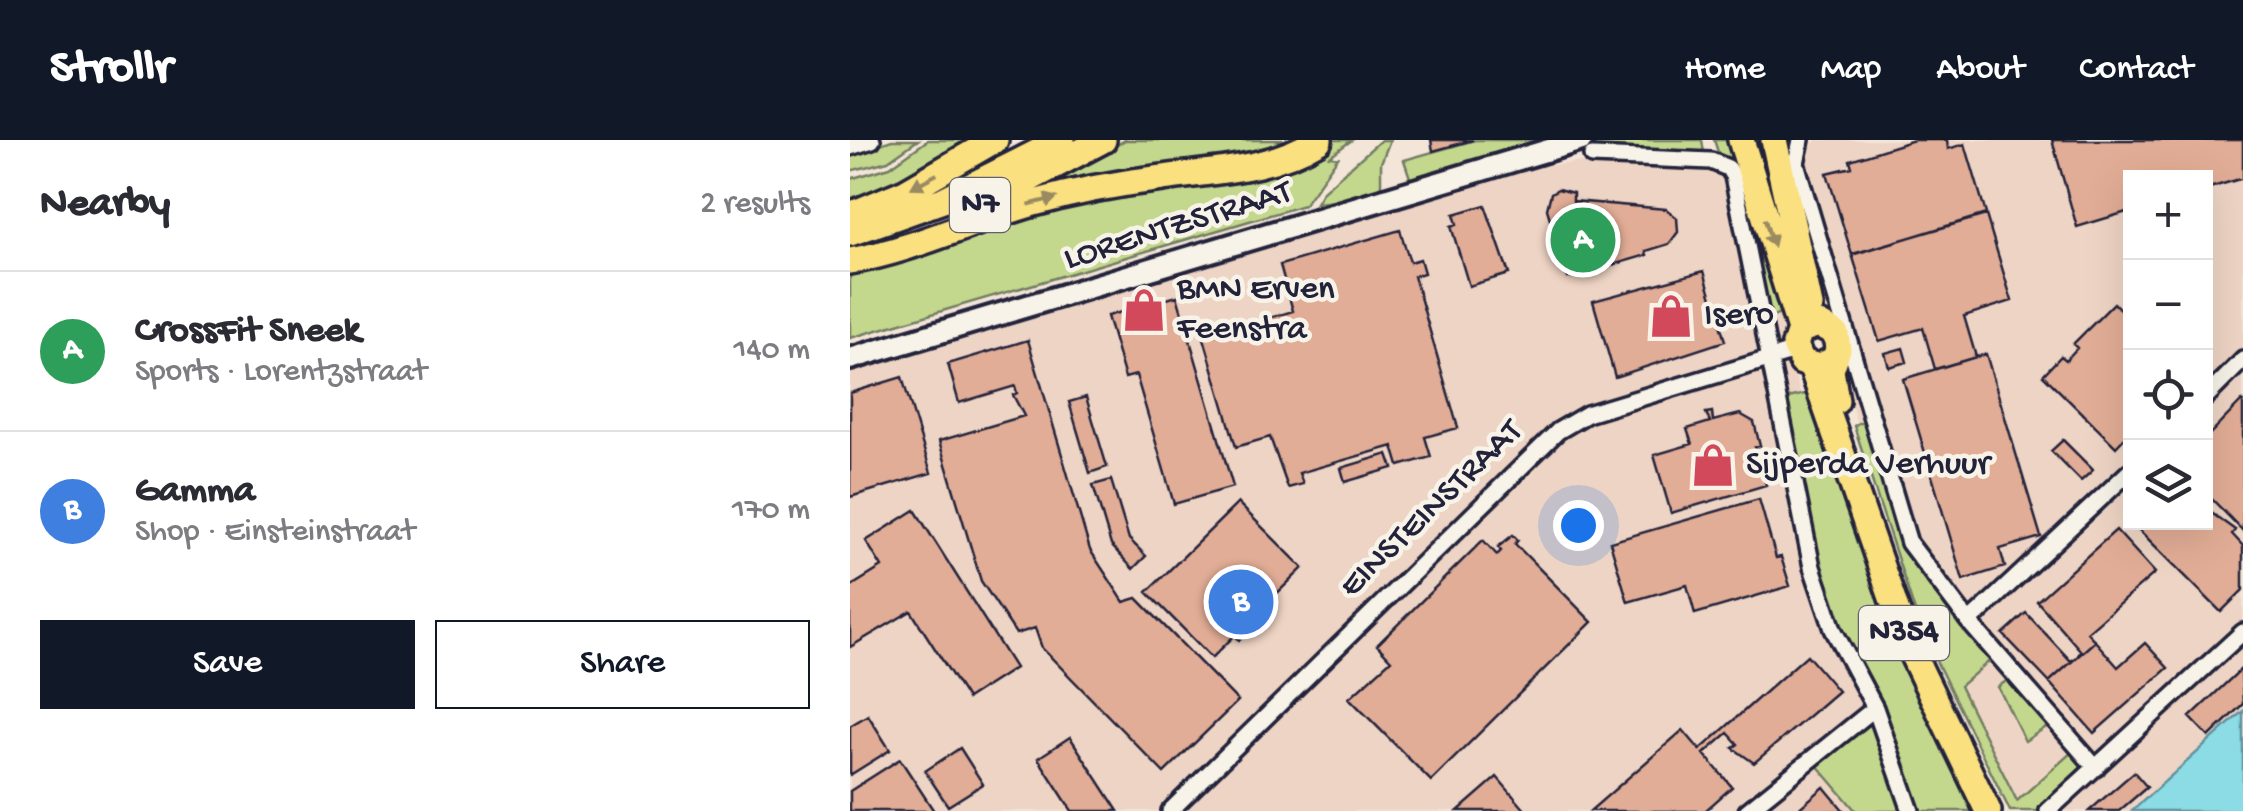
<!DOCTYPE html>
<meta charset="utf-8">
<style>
body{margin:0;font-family:"Gochi Hand",sans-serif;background:#f2f2f3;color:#2b2b33}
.controls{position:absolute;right:30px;top:30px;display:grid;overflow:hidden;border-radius:0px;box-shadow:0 10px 40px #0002}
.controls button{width:90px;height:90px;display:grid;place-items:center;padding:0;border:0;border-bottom:2px solid #e1e1e2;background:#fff;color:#2b2b33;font:50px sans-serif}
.you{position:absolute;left:728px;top:385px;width:35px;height:35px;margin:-25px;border:8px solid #fff;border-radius:50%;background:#1a73e8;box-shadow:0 0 0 15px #1a73e833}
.badge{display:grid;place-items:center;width:65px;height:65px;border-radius:50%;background:#111827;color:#fff;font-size:32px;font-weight:700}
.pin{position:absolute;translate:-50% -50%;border:5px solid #fff;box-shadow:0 2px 10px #0006}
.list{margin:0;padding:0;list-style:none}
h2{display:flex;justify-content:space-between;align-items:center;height:130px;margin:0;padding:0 40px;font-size:42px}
h2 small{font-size:32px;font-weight:400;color:#7c7c81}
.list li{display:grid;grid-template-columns:65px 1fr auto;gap:30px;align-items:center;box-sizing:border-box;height:160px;padding:0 40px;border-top:2px solid #e1e1e2}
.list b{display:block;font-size:38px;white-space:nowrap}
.list p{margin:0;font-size:32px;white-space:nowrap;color:#7c7c81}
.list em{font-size:32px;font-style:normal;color:#7c7c81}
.actions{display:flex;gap:20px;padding:30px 40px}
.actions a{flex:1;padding:22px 0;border:2px solid #111827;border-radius:0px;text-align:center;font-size:35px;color:#111827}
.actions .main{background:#111827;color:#fff}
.icon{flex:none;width:55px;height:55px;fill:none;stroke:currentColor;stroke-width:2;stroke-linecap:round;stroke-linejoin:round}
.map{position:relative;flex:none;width:1393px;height:671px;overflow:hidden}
header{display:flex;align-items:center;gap:60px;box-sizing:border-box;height:140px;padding:0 50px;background:#111827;color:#fff}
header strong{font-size:48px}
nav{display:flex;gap:55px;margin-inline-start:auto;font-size:35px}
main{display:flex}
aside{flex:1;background:#fff}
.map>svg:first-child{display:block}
</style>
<header>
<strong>Strollr</strong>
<nav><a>Home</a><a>Map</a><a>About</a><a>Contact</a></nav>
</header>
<main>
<aside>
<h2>Nearby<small>2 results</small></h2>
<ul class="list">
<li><span class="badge" style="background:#2e9e5b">A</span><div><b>CrossFit Sneek</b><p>Sports · Lorentzstraat</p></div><em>140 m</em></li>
<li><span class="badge" style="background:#3f7fe0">B</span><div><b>Gamma</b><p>Shop · Einsteinstraat</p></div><em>170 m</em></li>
</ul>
<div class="actions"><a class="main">Save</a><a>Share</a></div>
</aside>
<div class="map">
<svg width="1393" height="671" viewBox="0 0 1393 671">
<rect width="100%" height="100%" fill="#f3e5d8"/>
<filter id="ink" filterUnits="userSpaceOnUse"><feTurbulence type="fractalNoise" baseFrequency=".01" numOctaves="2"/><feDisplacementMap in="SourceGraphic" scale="20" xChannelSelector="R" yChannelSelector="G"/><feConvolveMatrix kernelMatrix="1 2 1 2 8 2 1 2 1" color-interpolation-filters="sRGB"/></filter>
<g filter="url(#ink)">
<path fill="#eed4c4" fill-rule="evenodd" d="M967,0H1393V585L1298,671H1171L1161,657L1043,403L963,138L937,24ZM1280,38H1356V382H1280Z
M724,23L890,28L1017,505L1102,671H0V226L554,60L690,26Z"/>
<path fill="#c4d88d" stroke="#737d64" stroke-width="2.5" d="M42,0H68L38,21L0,31V14Z
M78,0H134L0,70V39L40,27Z
M275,0H453L440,8L138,76L205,44Z
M478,0H502L480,16L488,17L454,65L0,198V130L126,88Z
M531,0H540L531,23V50L518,58L466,63L473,51Z
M625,0H709L562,44L554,20Z
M748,0H852L854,13L733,8Z
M864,0H887L939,170L923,177L918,176L882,24L869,15Z
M964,252L1127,671H1066L985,480L968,422L934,259Z
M1008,283H1015L1053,411L1143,518L1110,546L1167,661L1223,611L1234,624L1189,671H1160L1071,490L1004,286Z
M1159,539L1201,584L1175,601L1148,547Z
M1014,583L1024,587L1053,671H1006L966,624Z"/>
<path fill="#8bdce4" stroke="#6192a0" stroke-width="2.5" d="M1393,571V671H1282Z"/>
<path fill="#e2ad96" stroke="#22223b" stroke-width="2.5" d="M581,0H623L583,11Z
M1097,0L1098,9L1115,4L1136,74L1002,115L977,33L1002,27L1000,20L1064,0Z
M1202,0H1393V38L1356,49V38H1280V71L1227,87Z
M708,49L723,53V61L816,69L827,78L828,92L819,104L796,111L797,115L718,138L697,69L701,53Z
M635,65L659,134L619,146L601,86L607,84L604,74Z
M1136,75L1162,161L1114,176L1126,217L1085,229L1073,188L1029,201L1002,114Z
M550,90L560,122L570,119L574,133L564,136L608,288L575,297L581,317L549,326L543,306L449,333L453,344L438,348L420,297L386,307L354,198L443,171L430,125Z
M854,131L875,201L765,237L743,161Z
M327,156L383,347L324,364L286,235L275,238L257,176Z
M1264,163L1280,180V292L1266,307L1193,235L1211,216L1216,220L1227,208L1223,204Z
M178,200L240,410L274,462L287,458L388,561L314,633L192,508L185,488L166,494L131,441L89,301L174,276L163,255L167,253L165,246L109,263L98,224Z
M1053,208L1057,222L1039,227L1035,213Z
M1136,214L1191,397L1150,409L1155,427L1113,440L1053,239Z
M52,237L81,333L0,357V253Z
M236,257L257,327L240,333L219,262Z
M1392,261L1393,262V391L1356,353V298Z
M862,272L863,281L890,274L904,282L910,306L905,307L916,345L821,373L804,315L842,304L837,289L860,282L856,273Z
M1213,300L1243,330L1231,341L1201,311Z
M538,314L543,328L495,342L491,328Z
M261,340L279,399L296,416L283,429L261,405L243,345Z
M909,359L926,418L931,417L940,446L845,474L837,445L778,462L760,402Z
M388,363L453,428L408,472L413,477L401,488L389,500L385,495L362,518L297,452Z
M1356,369L1385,390L1382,394L1393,406V450L1371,472L1281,382H1356Z
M65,370L165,528L117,559L61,471L0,507V447L32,427L16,401Z
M1266,390L1305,433L1237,492L1245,501L1227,517L1231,511L1187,461Z
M663,395L668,400L665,404L742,482L581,641L499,558L541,520L527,505L633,400L647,415L651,411L648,407Z
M1176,473L1221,521L1227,517L1199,542L1153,494Z
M1245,501L1268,527L1295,503L1318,528L1244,593L1199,542Z
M957,515L988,551L904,623L883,608L888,604L878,593L854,614L882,647L855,671H740L833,590L850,610Z
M1391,529L1393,564L1359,597L1340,577Z
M18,575L40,610L0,635V586Z
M220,597L268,671H222L188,618Z
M110,608L133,644L98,666L75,631Z
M50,619L84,671H0V651Z
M1284,632L1297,647L1269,671H1239Z
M647,637L676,671H608Z
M974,647L994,671H946Z"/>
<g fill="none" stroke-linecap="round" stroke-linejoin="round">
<g stroke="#22223b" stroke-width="22">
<path id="minor" d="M951,0L946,23L1059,403L1119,482L1246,628
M0,7L22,0
M742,16L861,21L878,28L883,36L962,427L983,489L1025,568L1061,671
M1356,257L1393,220
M1119,482L1280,331
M320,671L708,291L737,274L945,211
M897,671L1025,568
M1198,671L1393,492"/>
</g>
<g stroke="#22223b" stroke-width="28">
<path id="tertiary" d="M0,219L732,0"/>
</g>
<g stroke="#22223b" stroke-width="32">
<path id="primary" d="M891,0L950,190
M924,0L960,166
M983,220L969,227L952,222L945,205L950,190L969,184L986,194L988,209L981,230L986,261
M962,227L1059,507L1138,671"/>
</g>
<g stroke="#22223b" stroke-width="32">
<path id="trunk" d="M121,70L253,0
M0,75L55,52L145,0
M0,93L93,60L212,0
M0,121C64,110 121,81 184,63C226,51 270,43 313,38C369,30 419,30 469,0"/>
</g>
<use href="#minor" stroke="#f7f3e8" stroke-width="15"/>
<use href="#tertiary" stroke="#f7f3e8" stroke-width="20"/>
<use href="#primary" stroke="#fbe080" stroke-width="25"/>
<use href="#trunk" stroke="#fbe080" stroke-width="25"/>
</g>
<defs><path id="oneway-solid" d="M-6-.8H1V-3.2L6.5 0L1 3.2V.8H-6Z" transform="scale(2.5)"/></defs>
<g fill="#998a61">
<use href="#oneway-solid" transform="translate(74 41) rotate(152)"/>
<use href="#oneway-solid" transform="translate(193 61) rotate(-14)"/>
<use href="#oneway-solid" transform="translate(919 93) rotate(73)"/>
</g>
</g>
<defs>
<g id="shop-bare" transform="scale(3.45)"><path d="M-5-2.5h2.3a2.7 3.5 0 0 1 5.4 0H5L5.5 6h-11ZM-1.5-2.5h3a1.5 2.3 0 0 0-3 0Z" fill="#d1495b" stroke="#f7f3e8" stroke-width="2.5" paint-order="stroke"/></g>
</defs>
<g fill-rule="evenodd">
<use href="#shop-bare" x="294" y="170"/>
<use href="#shop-bare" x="821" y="176"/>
<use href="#shop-bare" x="863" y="325"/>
</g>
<g text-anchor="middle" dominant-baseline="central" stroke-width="9" stroke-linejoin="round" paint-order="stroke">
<g fill="#f7f3e8" stroke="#62616f" stroke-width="2.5">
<rect x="100" y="38" width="60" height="54" rx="8"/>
<rect x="1009" y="466" width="90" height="54" rx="8"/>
</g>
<g font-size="32" font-weight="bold" fill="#22223b">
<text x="130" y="65">N7</text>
<text x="1054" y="493">N354</text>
</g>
<g font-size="35" fill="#22223b" stroke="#f7f3e8">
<text transform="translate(328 87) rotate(-17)">LORENTZSTRAAT</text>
<text transform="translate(582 370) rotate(-44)">EINSTEINSTRAAT</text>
</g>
<g font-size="35" fill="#22223b" stroke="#f7f3e8" text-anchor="start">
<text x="327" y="150">BMN Erven<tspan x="327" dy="40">Feenstra</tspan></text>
<text x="854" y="176">Isero</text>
<text x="896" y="325">Sijperda Verhuur</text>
</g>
</g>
</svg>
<div class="controls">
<button>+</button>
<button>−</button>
<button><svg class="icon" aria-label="locate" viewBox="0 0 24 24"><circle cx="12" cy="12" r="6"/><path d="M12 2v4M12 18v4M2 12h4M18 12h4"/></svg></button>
<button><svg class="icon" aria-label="layers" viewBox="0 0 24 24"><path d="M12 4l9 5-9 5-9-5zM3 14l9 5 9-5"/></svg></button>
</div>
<div class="you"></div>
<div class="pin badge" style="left:733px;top:100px;background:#2e9e5b">A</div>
<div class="pin badge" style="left:391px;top:462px;background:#3f7fe0">B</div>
</div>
</main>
